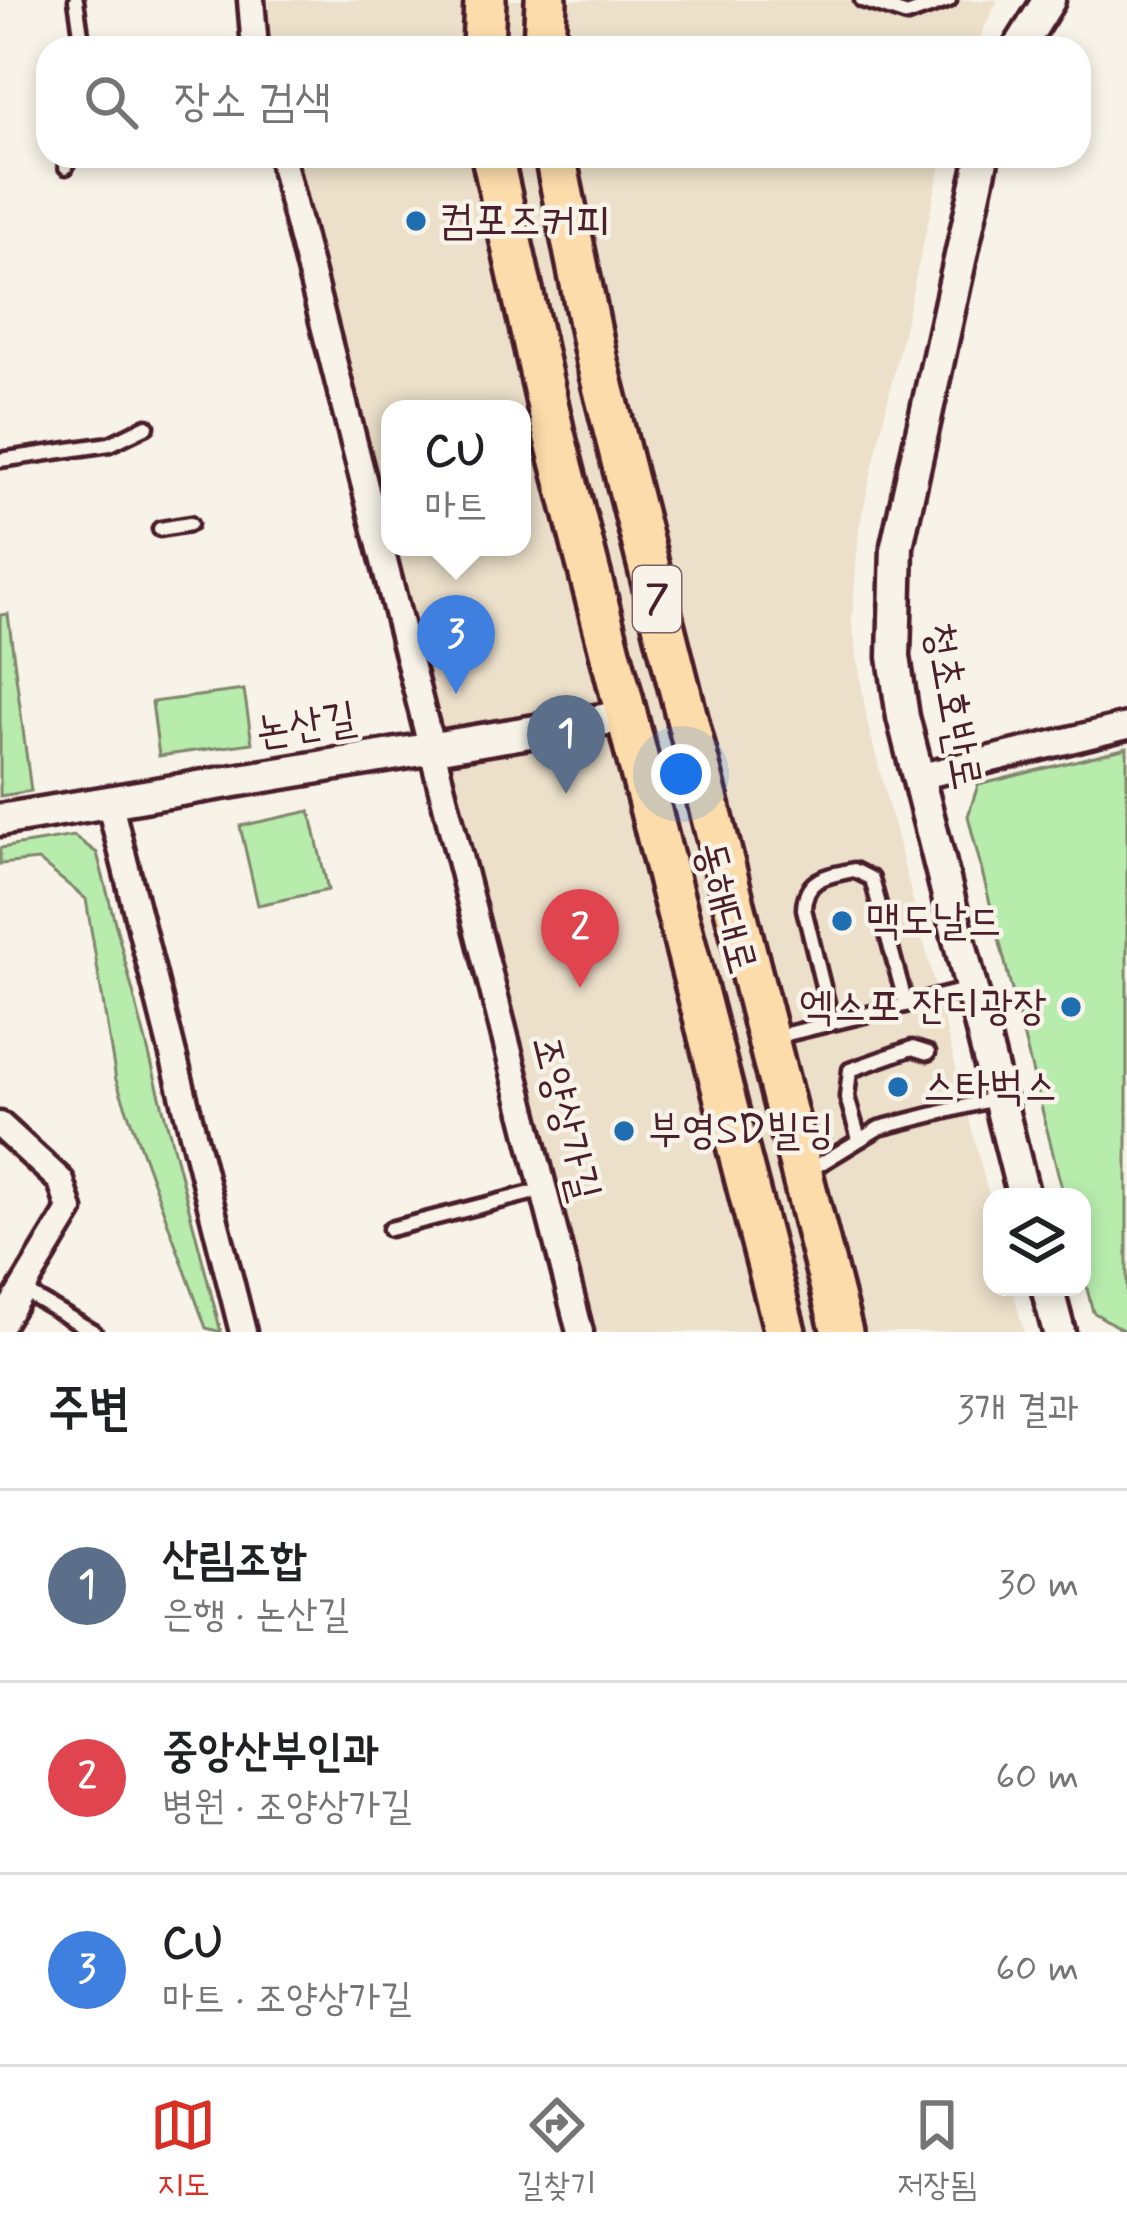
<!DOCTYPE html>
<html lang="ko">
<meta charset="utf-8">
<style>
body{margin:0;font-family:Mynerve,"Poor Story",sans-serif;background:#f6f6f6;color:#202124}
.controls{position:absolute;right:36px;bottom:36px;display:grid;overflow:hidden;border-radius:24px;box-shadow:0 6px 18px #0003}
.controls button{width:108px;height:108px;display:grid;place-items:center;padding:0;border:0;border-bottom:3px solid #e0e0e0;background:#fff;color:#202124;font:60px sans-serif}
.you{position:absolute;left:681px;top:774px;width:42px;height:42px;margin:-30px;border:9px solid #fff;border-radius:50%;background:#1a73e8;box-shadow:0 0 0 18px #1a73e833}
.badge{display:grid;place-items:center;width:78px;height:78px;border-radius:50%;background:#d93025;color:#fff;font-size:39px;font-weight:700}
.pin{position:absolute;translate:-50% -99px;filter:drop-shadow(0 3px 6px #0008)}
.pin::after{content:'';position:absolute;top:63px;width:42px;height:36px;background:inherit;clip-path:polygon(0 0,100% 0,50% 100%)}
.popup{position:absolute;left:381px;top:400px;width:150px;height:156px;box-sizing:border-box;display:grid;place-content:center;border-radius:24px;background:#fff;filter:drop-shadow(0 3px 9px #0005);font-size:39px;white-space:nowrap;color:#757577}
.popup b{font-size:45px;color:#202124}
.popup::after{content:'';position:absolute;left:50%;top:100%;margin-left:-24px;border:24px solid transparent;border-top-color:#fff}
.list{margin:0;padding:0;list-style:none}
h2{display:flex;justify-content:space-between;align-items:center;height:156px;margin:0;padding:0 48px;font-size:51px}
h2 small{font-size:39px;font-weight:400;color:#757577}
.list li{display:grid;grid-template-columns:78px 1fr auto;gap:36px;align-items:center;box-sizing:border-box;height:192px;padding:0 48px;border-top:3px solid #e0e0e0}
.list b{display:block;font-size:45px;white-space:nowrap}
.list p{margin:0;font-size:39px;white-space:nowrap;color:#757577}
.list em{font-size:39px;font-style:normal;color:#757577}
.icon{flex:none;width:66px;height:66px;fill:none;stroke:currentColor;stroke-width:2;stroke-linecap:round;stroke-linejoin:round}
.map{position:relative;flex:none;width:1127px;height:1332px;overflow:hidden}
.search{position:absolute;background:#fff;box-shadow:0 6px 18px #0003;left:36px;right:36px;top:36px;height:132px;display:flex;align-items:center;gap:30px;box-sizing:border-box;padding:0 42px;border-radius:36px;color:#757577;font-size:45px}
.sheet{height:732px;background:#fff}
nav{display:flex;justify-content:space-around;align-items:center;box-sizing:border-box;height:168px;border-top:3px solid #e0e0e0;background:#fff;font-size:33px;color:#757577}
nav a{display:grid;justify-items:center;gap:6px}
nav .on{color:#d93025}
.map>svg:first-child{display:block}
</style>
<div class="map">
<svg width="1127" height="1332" viewBox="0 0 1127 1332">
<rect width="100%" height="100%" fill="#f7f3e8"/>
<filter id="ink" filterUnits="userSpaceOnUse"><feTurbulence type="fractalNoise" baseFrequency=".00833" numOctaves="2"/><feDisplacementMap in="SourceGraphic" scale="24" xChannelSelector="R" yChannelSelector="G"/><feConvolveMatrix kernelMatrix="1 2 1 2 8 2 1 2 1" color-interpolation-filters="sRGB"/></filter>
<g filter="url(#ink)">
<path fill="#ece0ca" d="M269,0H998L975,48H270Z
M296,156H943L859,528L852,622L867,721L992,1208V1287H1012L1024,1332H595L395,547H522V409H390V527Z"/>
<path fill="#b7ecad" stroke="#80866c" stroke-width="3" d="M8,614L31,791L0,796V615Z
M244,690L252,743L159,756L152,702Z
M1127,748V1332H1126L1093,1312L1082,1269V1197H1064L968,816L978,785Z
M310,811L328,890L258,905L240,826Z
M74,836L97,853L221,1332L206,1328L116,1080L86,899L38,860L0,864V848Z"/>
<g fill="none" stroke-linecap="round" stroke-linejoin="round">
<g stroke="#4a1f2b" stroke-width="21">
<path id="service" d="M76,0L83,48
M862,0L907,15L949,0
M65,156L66,167
M0,460L110,444L147,426
M160,529L190,524
M832,1023L804,909C805,877 827,876 854,870L872,879L906,1004
M775,1037L970,989
M859,1139L847,1097L850,1070L912,1048L928,1053
M807,1172L879,1128L998,1098
M390,1229L543,1190
M22,1290L94,1332"/>
</g>
<g stroke="#4a1f2b" stroke-width="33">
<path id="minor" d="M251,0L255,48
M281,156L580,1332
M918,777L1127,726
M109,801L243,1332
M0,1125L61,1181L70,1210L0,1326"/>
</g>
<g stroke="#4a1f2b" stroke-width="39">
<path id="tertiary" d="M1019,48L1049,0
M983,156L897,546L894,657L903,717L1024,1197
M0,820L626,716
M1047,1287L1059,1332"/>
</g>
<g stroke="#4a1f2b" stroke-width="48">
<path id="primary" d="M483,48L485,0
M544,48L546,0
M492,156L554,434L785,1332
M555,156L597,362L842,1332"/>
</g>
<use href="#service" stroke="#f7f3e8" stroke-width="12"/>
<use href="#minor" stroke="#f7f3e8" stroke-width="24"/>
<use href="#tertiary" stroke="#f7f3e8" stroke-width="30"/>
<use href="#primary" stroke="#fcdcab" stroke-width="39"/>
</g>
</g>
<g fill="#1f6fb2" stroke="#f7f3e8" stroke-width="4.5">
<circle cx="416" cy="221" r="12"/>
<circle cx="842" cy="921" r="12"/>
<circle cx="1071" cy="1007" r="12"/>
<circle cx="898" cy="1087" r="12"/>
<circle cx="624" cy="1131" r="12"/>
</g>
<g text-anchor="middle" dominant-baseline="central" stroke-width="9" stroke-linejoin="round" paint-order="stroke">
<rect fill="#f7f3e8" stroke="#7e5f64" stroke-width="3" x="633" y="566" width="48" height="66" rx="9"/>
<g font-size="39" font-weight="bold" fill="#4a1f2b">
<text x="657" y="599">7</text>
</g>
<g font-size="42" fill="#4a1f2b" stroke="#f7f3e8" text-anchor="start">
<text x="440" y="221">컴포즈커피</text>
<text x="866" y="921">맥도날드</text>
<text x="1047" y="1007" text-anchor="end">엑스포 잔디광장</text>
<text x="922" y="1087">스타벅스</text>
<text x="648" y="1131">부영SD빌딩</text>
</g>
<g font-size="42" fill="#4a1f2b" stroke="#f7f3e8">
<text transform="translate(952 706) rotate(80)">청초호반로</text>
<text transform="translate(306 726) rotate(-9)">논산길</text>
<text transform="translate(725 908) rotate(75)">동해대로</text>
<text transform="translate(565 1118) rotate(76)">조양상가길</text>
</g>
</g>
</svg>
<div class="controls">
<button><svg class="icon" aria-label="layers" viewBox="0 0 24 24"><path d="M12 4l9 5-9 5-9-5zM3 14l9 5 9-5"/></svg></button>
</div>
<div class="you"></div>
<div class="pin badge" style="left:566px;top:794px;background:#5c6f8a">1</div>
<div class="pin badge" style="left:580px;top:988px;background:#e0444e">2</div>
<div class="pin badge" style="left:456px;top:694px;background:#3f7fe0">3</div>
<div class="popup"><b>CU</b>마트</div>
<div class="search"><svg class="icon" aria-label="search" viewBox="0 0 24 24"><circle cx="10" cy="10" r="6"/><path d="M15 15l6 6"/></svg>장소 검색</div>
</div>
<section class="sheet">
<h2>주변<small>3개 결과</small></h2>
<ul class="list">
<li><span class="badge" style="background:#5c6f8a">1</span><div><b>산림조합</b><p>은행 · 논산길</p></div><em>30 m</em></li>
<li><span class="badge" style="background:#e0444e">2</span><div><b>중앙산부인과</b><p>병원 · 조양상가길</p></div><em>60 m</em></li>
<li><span class="badge" style="background:#3f7fe0">3</span><div><b>CU</b><p>마트 · 조양상가길</p></div><em>60 m</em></li>
</ul>
</section>
<nav>
<a class="on"><svg class="icon" aria-label="map" viewBox="0 0 24 24"><path d="M3 6l6-2 6 2 6-2v14l-6 2-6-2-6 2zM9 4v14M15 6v14"/></svg>지도</a>
<a><svg class="icon" aria-label="directions" viewBox="0 0 24 24"><path d="M12 3l9 9-9 9-9-9zM9 14v-3h6M13 9l2 2-2 2"/></svg>길찾기</a>
<a><svg class="icon" aria-label="saved" viewBox="0 0 24 24"><path d="M7 4h10v16l-5-4-5 4z"/></svg>저장됨</a>
</nav>
